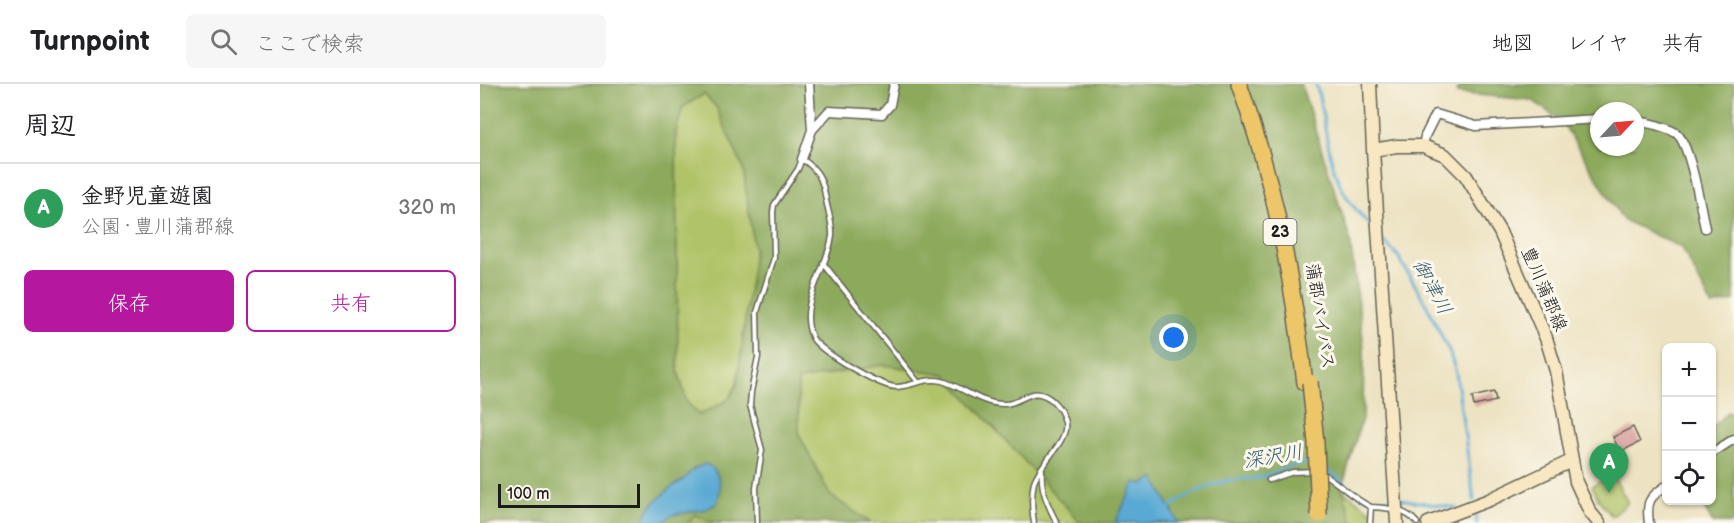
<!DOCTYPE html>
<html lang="ja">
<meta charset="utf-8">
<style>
body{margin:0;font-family:"Balsamiq Sans","Klee One",sans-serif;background:#f6f6f6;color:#202124}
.controls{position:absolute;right:18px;bottom:18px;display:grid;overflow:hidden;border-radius:9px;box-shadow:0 2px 4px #0004}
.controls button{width:54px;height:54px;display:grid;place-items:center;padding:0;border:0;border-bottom:2px solid #e0e0e0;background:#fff;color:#202124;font:30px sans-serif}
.compass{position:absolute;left:1110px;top:18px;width:54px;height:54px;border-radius:50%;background:#fff;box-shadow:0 2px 4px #0004;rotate:64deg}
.scale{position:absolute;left:18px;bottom:15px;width:142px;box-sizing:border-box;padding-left:6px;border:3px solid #1c1c1c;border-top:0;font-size:16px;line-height:21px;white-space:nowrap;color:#1c1c1c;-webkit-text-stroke:4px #fbf7ec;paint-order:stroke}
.you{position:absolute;left:694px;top:254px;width:21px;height:21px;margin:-15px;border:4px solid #fff;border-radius:50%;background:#1a73e8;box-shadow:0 0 0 9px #1a73e833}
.badge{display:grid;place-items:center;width:39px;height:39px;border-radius:50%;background:#b5179e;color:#fff;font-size:20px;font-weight:700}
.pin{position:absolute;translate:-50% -50px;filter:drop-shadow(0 2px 3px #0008)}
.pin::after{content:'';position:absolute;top:32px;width:21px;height:18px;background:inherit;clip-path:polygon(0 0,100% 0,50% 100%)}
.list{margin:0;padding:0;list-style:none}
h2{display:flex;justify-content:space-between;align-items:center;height:78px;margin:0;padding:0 24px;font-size:26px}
h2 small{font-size:20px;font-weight:400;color:#757577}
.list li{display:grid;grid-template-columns:39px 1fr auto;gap:18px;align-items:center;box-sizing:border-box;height:90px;padding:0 24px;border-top:2px solid #e0e0e0}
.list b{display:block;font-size:22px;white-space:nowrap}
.list p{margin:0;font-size:20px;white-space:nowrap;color:#757577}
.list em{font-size:20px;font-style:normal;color:#757577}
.actions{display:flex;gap:12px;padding:18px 24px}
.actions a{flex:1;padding:14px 0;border:2px solid #b5179e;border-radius:9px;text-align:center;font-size:21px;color:#b5179e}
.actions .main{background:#b5179e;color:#fff}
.icon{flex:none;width:33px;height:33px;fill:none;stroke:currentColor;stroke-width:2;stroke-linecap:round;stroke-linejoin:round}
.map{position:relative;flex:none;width:1254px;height:439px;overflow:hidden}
header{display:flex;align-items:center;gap:36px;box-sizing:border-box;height:84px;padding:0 30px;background:#fff;border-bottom:2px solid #e0e0e0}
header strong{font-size:28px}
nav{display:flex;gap:33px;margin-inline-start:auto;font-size:21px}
.search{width:420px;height:54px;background:#f6f6f6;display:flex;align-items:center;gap:15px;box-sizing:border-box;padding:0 21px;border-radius:9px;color:#757577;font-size:22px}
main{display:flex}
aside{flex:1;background:#fff}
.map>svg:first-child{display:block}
</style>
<header>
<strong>Turnpoint</strong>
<div class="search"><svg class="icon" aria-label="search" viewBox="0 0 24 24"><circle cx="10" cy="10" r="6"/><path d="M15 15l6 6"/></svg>ここで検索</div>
<nav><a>地図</a><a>レイヤ</a><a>共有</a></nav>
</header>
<main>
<aside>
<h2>周辺<small></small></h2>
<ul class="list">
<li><span class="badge" style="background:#2e9e5b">A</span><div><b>金野児童遊園</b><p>公園 · 豊川蒲郡線</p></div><em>320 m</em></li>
</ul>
<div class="actions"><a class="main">保存</a><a>共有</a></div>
</aside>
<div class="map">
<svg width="1254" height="439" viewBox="0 0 1254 439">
<rect width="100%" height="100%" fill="#fbf7ec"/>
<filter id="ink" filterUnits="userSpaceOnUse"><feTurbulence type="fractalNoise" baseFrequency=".0167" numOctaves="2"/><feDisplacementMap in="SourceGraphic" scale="12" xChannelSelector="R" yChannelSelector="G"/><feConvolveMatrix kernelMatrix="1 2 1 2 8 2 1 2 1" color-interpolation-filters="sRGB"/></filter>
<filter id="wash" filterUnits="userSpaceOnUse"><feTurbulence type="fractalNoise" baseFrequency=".008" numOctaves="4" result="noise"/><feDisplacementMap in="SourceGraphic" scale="24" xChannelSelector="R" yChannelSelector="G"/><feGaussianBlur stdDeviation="1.35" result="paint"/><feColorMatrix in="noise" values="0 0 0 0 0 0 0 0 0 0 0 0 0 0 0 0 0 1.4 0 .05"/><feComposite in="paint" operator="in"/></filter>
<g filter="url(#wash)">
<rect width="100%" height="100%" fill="#ede3c3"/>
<path fill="#b0c367" stroke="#667042" stroke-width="1.5" d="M0,0H521L860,404L894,429V439H0Z
M1132,390L1147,417V420L1134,431H1131L1119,416L1112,402Z"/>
<path fill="#8ca95c" stroke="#54623c" stroke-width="1.5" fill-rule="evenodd" d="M0,0H821L870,155L884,263L883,331L862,404L873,439H601L465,290L403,281L318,296L319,350L350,411L391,439H235L215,431L208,439H0ZM224,10L236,23L263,84L274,166L257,300L248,316L219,331L207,318L198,287L196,47L203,23Z
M981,0H1254V217L1232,222L1202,164L1143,136L1082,38L1052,16L976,9ZM1119,27H1155V63H1119Z
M1248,328L1254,330V439H1233L1220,417L1232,416V344Z"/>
<path fill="#59a9d3" stroke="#3a6278" stroke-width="1.5" d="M225,380C241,384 243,407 236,420L226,425L193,431L181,439H166L165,432L171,422L189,405L204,395L215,384Z
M674,394L699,439H635L655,398L663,400Z"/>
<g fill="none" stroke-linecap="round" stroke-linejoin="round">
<path stroke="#59a9d3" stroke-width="3" d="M836,0C846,35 846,78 865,110C873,124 884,135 895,147
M903,156L918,172L945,218L969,267L976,289L994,416
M841,382C858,390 871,410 889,415C896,417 906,415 914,415
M920,415L976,424
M689,424C708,410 734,398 758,395C766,394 775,395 782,393C800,389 813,377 832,379
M995,426L997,439"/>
</g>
<g id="blocks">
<path fill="#daa5a1" d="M1014,308L1016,317L994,322L992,313Z
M1153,343L1160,358L1140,368L1133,353Z"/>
</g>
</g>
<g filter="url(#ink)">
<use href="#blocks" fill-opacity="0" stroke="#656256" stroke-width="1.5"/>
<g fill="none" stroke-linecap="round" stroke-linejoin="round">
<g stroke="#656256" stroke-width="7">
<path id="lane" d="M343,179L438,298
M562,386C560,405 568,422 577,439
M842,389C859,399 873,415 891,423
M789,396L813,388L834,387
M277,439L276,404L282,366L270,321L271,308L278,273L277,228L294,174L293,128L294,121L318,85L322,75C339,86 343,97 346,116C348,127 353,141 352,152C348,184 317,219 332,253C338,267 402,304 417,303C433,302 446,293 462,297C483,303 502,321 525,320C538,320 548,307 560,310C573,313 583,327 585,339C589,357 559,380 554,398C551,411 552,426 554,439
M890,439L891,423C908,424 926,425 937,439"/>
</g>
<g stroke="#656256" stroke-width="11">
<path id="street" d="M329,0L332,46
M1155,37C1167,38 1186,43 1196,49C1210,58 1221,126 1225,144
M943,62L945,52L956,30L996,42L1119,35
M322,75L332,46L349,27L402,30L410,21L414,0
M1232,369L1254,355
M1169,439C1166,418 1169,413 1186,402"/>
</g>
<g stroke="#656256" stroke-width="15">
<path id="secondary" d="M890,0L893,66L917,62H943L965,71L986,92L1020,148L1066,254L1076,287L1096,398L1110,428L1119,439
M893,66L917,439
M948,439L1009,416L1091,377"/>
</g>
<g stroke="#656256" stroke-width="18">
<path id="highway" d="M759,0C768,26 777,52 784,79C804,150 816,225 825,299"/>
</g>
<use href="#lane" stroke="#fff" stroke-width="4"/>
<use href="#street" stroke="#fff" stroke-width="8"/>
<use href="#secondary" stroke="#f7e8c3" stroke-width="12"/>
<use href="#highway" stroke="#ecc669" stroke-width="15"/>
<g stroke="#656256" stroke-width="18" stroke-linecap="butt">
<path id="highway-bridge" d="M830,298L836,359L839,431"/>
</g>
<use href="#highway-bridge" stroke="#ecc669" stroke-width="15"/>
</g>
</g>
<g text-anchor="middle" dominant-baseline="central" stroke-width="6" stroke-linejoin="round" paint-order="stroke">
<rect fill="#fbf7ec" stroke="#5f5e5a" stroke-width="1.5" x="783.5" y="135" width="33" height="26" rx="4.5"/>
<g font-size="16" font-weight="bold" fill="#1c1c1c">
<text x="800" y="148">23</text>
</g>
<g font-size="18" fill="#1c1c1c" stroke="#fbf7ec">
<text transform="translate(1064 205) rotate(67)">豊川蒲郡線</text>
<text transform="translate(840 232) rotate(81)">蒲郡バイパス</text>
</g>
<g font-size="20" font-style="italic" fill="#375b6e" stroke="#fbf7ec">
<text transform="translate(952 203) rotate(62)">御津川</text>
<text transform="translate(793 373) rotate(-10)">深沢川</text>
</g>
</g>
</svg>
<div class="controls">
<button>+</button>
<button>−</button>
<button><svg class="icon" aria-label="locate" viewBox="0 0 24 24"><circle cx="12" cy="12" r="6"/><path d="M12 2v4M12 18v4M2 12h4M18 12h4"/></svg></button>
</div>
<svg class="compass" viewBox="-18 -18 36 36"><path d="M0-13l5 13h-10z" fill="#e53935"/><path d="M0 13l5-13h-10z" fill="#757577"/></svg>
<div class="scale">100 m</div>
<div class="you"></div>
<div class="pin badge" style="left:1129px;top:409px;background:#2e9e5b">A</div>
</div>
</main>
